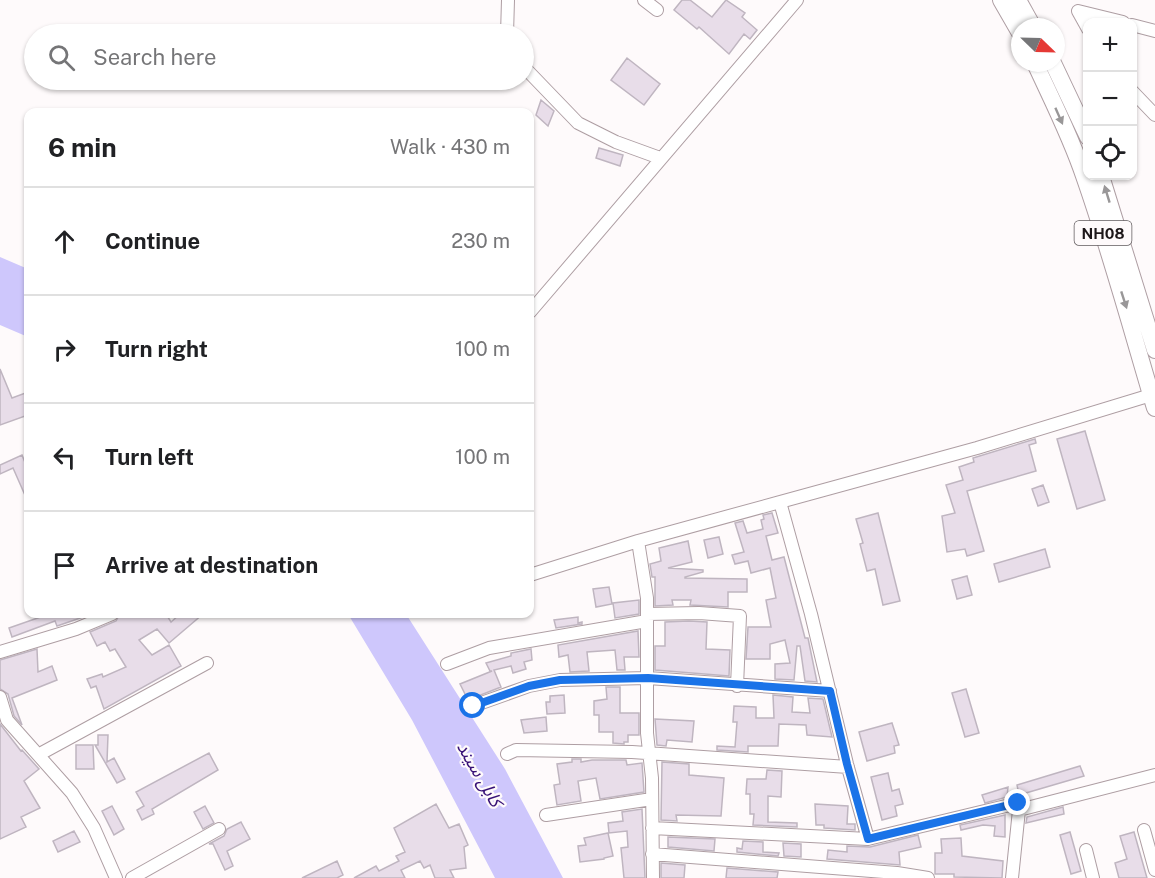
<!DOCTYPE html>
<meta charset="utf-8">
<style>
body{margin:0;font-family:"Public Sans","Noto Sans Arabic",sans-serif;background:#f2f2f2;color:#202124}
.controls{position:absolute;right:18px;top:18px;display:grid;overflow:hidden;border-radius:12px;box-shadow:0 2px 4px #0004}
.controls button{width:54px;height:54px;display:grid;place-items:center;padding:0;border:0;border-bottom:2px solid #e0e0e0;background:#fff;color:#202124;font:30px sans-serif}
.compass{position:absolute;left:1011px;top:18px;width:54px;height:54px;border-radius:50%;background:#fff;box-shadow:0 2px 4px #0004;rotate:113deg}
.stop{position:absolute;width:18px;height:18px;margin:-14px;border:4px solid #1a73e8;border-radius:50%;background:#fff}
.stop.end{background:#1a73e8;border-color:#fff;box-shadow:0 2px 6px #0008}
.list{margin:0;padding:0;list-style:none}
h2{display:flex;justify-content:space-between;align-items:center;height:78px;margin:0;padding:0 24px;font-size:26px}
h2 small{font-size:20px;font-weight:400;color:#757577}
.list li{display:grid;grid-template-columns:39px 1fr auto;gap:18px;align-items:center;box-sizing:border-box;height:108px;padding:0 24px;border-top:2px solid #e0e0e0}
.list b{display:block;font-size:22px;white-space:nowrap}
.list em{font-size:20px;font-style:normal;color:#757577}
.icon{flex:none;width:33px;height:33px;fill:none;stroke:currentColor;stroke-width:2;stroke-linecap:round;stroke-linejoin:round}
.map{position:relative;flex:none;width:1155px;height:878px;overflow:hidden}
.search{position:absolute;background:#fff;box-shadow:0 2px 4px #0004;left:24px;top:24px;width:510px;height:66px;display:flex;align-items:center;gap:15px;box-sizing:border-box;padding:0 21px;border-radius:33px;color:#757577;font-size:22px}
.panel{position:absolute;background:#fff;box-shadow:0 2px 4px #0004;left:24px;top:108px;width:510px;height:510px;border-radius:12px}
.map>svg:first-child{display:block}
</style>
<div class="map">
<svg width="1155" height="878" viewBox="0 0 1155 878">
<rect width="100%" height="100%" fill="#fefafb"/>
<path fill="#cec7fc" d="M0,257L28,269V337L0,325Z
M348,614H406L505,769L563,878H495L412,720Z"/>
<path fill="#e8dde9" stroke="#bfb5c0" stroke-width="1.5" d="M682,0H690L712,17L726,0L745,13L742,17L757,30L750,39L744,34L729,54L699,27L697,29L674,10Z
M627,58L660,84L644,105L611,80Z
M541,100L554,111L548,126L536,115Z
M599,148L623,155L620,166L596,158Z
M0,369L12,398L28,392V415L0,425Z
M1085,431L1105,500L1077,509L1057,439Z
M1035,439L1036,443L1029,445L1036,471L967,491L984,551L967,556L965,549L947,552L942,516L955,513L946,485L963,480L959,467L974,462L973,458Z
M22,455L28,470V502L13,468L0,474V465Z
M1043,485L1049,502L1038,506L1032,489Z
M772,513L778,533L766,536L772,560L784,557L805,638H808L817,682L805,681L800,646H797L794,680L775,679V664L790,663L785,640L770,644V659H746L748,627H771L766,600L776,598L770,568L751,573L748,561L735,564L732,555L744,552L735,523L743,521L747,533L763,529L761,520L764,519L763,515Z
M878,513L900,601L883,605L875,569L867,571L860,544L863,543L856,519Z
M719,537L723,554L708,558L704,540Z
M688,541L692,562L668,568L703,570V572L685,577V578L747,579V592H728V607L690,605L691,600H672L673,605L655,606V577H652L650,564L661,561L659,548Z
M1045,549L1050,567L999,582L994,564Z
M967,576L972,595L957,599L952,580Z
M609,587L612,604L596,607L593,589Z
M639,600V614L615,618L613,603Z
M49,614H92L57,626L55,621L12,637L9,628Z
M120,614H166L171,622L180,614H203L169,643L157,629L139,640L152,655L169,645L181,666L104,709L96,686L91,688L87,679L102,674L103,677L126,667L115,649L110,651L105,642L97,646L90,632L116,621Z
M578,617V623L582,622V624L556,628L554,620Z
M689,621L707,622L706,649L730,650L729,676L655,670V646H665V622Z
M638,631L639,657H624L625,670H617L615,650L587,652L589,671L570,672L568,655L559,657L558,645Z
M37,649L38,672L52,666L57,680L12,698L22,725L14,716L8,694L0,689V660Z
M531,649L532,660L524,662L526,669L513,673L511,666L494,670L501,687L468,700L460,684L492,671H490L486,663L511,656V653Z
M606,687H620V713H639V735H628V742H624V744L613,743V732H599V715H594V701L607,699Z
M966,689L979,733L965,737L952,693Z
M564,695L565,713L547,714L546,702H550V696Z
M773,695L793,697L792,712L810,713L808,698L823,699L832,737L807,735L806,725L779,724L778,746H748V752L717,750V746L735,747L737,722H733L734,706L756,707V718H774Z
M546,717L547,731L524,733L521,720Z
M655,719L694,721L692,742L667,740L666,746L657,745Z
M892,723L899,745L894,746L895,753L867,761L859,732Z
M0,724L21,751L22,750L39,769L24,781L40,808L21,817L26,827L0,839Z
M98,735H108L107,762L114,758L125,779L117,783L95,745H98Z
M76,745H93L94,769H76Z
M209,753L218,770L152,809L154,814L142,820L137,810L144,806L136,792Z
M572,759H581V762L592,760H626L627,765L642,763L644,792L600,799L596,778L578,781L581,801L557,805L554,785L560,784L557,764L572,762Z
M662,762L689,764V775L724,778L721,816L676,815L677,821L661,820Z
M1080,766L1084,776L1019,795L1017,785Z
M767,770L782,771L781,797L768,796V822L797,823V827L753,825L754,814H750V794H746L747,779H766Z
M888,773L892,791L899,789L903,804L895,806L897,816L882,820L871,777Z
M1008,787L1007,797L985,803L982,795Z
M436,804L449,828L459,824L468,845L464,847L466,868L450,870L454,878H435L430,865L424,868L420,861L401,870L405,878H354L376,866L379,871L399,861L396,856L405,852L394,828Z
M815,804L848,806L847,824H855V830L824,828V825H816Z
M112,806L124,829L114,835L102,811Z
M205,806L214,823L203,829L194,812Z
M1063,807L1064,814L1026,823L1027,817Z
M642,809L645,878H624L621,848L628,847L627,831L609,833L608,823L623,821L622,812Z
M1005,815V837L994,836L995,826L983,825L961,830L960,825Z
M241,822L250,839L227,851L233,866L225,870L213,844H209L224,836L227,829Z
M74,831L80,842L58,852L53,841Z
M1070,832L1081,871L1071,874L1060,835Z
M1134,832L1147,878H1119L1115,863L1127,859L1120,836Z
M608,833L613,856L604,858V859L580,862L578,846L586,845L584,838Z
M918,835L921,847L899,852L900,865L827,859L828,850L847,852V846L870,847Z
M668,837L715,839L714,851L668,847Z
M961,838L962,856L1003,861L1002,878L954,877V874H935V853H942L941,839Z
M743,841L763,842V852L779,853L778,856L737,852V848L742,849Z
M783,843L801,844V857L784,856Z
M337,861L343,875L337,878H302Z
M661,863L685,865L684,878H661Z
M727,868L778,872L777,878H726Z"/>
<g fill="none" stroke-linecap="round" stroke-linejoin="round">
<g stroke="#ae9ea3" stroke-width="14">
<path id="minor" d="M644,0L657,10
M1132,25L1155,31
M1088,29L1078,11L1123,22
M507,34L508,0
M524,67L578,123L616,142L660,158
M1132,91L1155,115
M530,312L797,0
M780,502L977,448L1151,395
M638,541L647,598V733L652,778L653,878
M530,575L638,541L780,502L811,614L847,764L868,839L1018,803L1019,810
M647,614L699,613L740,616L737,686
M0,652L76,629L112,614
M447,664L489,648L647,621
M0,697L7,720L72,793L94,828L116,878
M473,706L529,686L560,680L648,678L830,691
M507,754L516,750L632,752L848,767
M38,755L207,663
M546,815L652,799
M652,828L868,839
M1144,830L1155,870
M1086,850L1093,878
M652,854L897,873L928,878
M132,878L219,829
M1012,878L1019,810L1155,775"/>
</g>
<g stroke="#ae9ea3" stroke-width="18">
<path id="highway" d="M1001,0L1020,33
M1018,0L1033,27
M1035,63C1052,100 1071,137 1084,176C1111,253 1132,331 1155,408
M1053,63L1088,137
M1101,176L1155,350"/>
</g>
<use href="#minor" stroke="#fff" stroke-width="12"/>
<use href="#highway" stroke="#fff" stroke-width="16"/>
</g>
<defs><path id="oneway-solid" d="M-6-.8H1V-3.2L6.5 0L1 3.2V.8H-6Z" transform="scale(1.5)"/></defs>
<g fill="#999798">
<use href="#oneway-solid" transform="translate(1059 116) rotate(66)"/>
<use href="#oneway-solid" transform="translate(1107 194) rotate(-107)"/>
<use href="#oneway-solid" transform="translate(1124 300) rotate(72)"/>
</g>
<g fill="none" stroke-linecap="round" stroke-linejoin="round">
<path stroke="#1a73e8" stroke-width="8" d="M473,706L529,686L560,680L648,678L830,691L847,764L868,839L1018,803"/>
</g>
<g text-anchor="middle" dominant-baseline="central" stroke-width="4.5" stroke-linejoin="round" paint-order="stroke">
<rect fill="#fefafb" stroke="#605b5d" stroke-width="1.5" x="1074.5" y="221" width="57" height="24" rx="4.5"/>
<g font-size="15" font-weight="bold" fill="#1d1719">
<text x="1103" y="233">NH08</text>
</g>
<g font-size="18" font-style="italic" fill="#371176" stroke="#fefafb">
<text transform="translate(480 774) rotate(60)">کابل سيند</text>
</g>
</g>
</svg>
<div class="controls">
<button>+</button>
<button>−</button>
<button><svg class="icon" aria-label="locate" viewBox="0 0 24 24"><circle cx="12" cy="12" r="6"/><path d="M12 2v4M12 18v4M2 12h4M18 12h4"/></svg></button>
</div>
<svg class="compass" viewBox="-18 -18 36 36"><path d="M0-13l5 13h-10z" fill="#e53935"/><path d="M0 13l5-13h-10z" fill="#757577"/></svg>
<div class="stop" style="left:473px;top:706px"></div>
<div class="stop end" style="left:1018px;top:803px"></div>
<div class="search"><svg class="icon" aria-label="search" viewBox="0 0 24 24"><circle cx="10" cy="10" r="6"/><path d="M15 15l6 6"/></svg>Search here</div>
<section class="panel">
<h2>6 min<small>Walk · 430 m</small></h2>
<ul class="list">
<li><svg class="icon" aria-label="ahead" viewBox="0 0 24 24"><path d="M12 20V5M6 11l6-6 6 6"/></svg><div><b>Continue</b></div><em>230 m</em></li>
<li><svg class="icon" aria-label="right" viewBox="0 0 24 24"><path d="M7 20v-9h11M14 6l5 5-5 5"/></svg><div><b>Turn right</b></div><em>100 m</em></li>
<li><svg class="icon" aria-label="left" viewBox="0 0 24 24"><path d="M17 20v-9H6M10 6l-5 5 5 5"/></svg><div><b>Turn left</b></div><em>100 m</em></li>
<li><svg class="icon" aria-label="arrive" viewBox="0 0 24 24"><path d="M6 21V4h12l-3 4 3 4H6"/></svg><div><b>Arrive at destination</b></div></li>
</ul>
</section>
</div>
